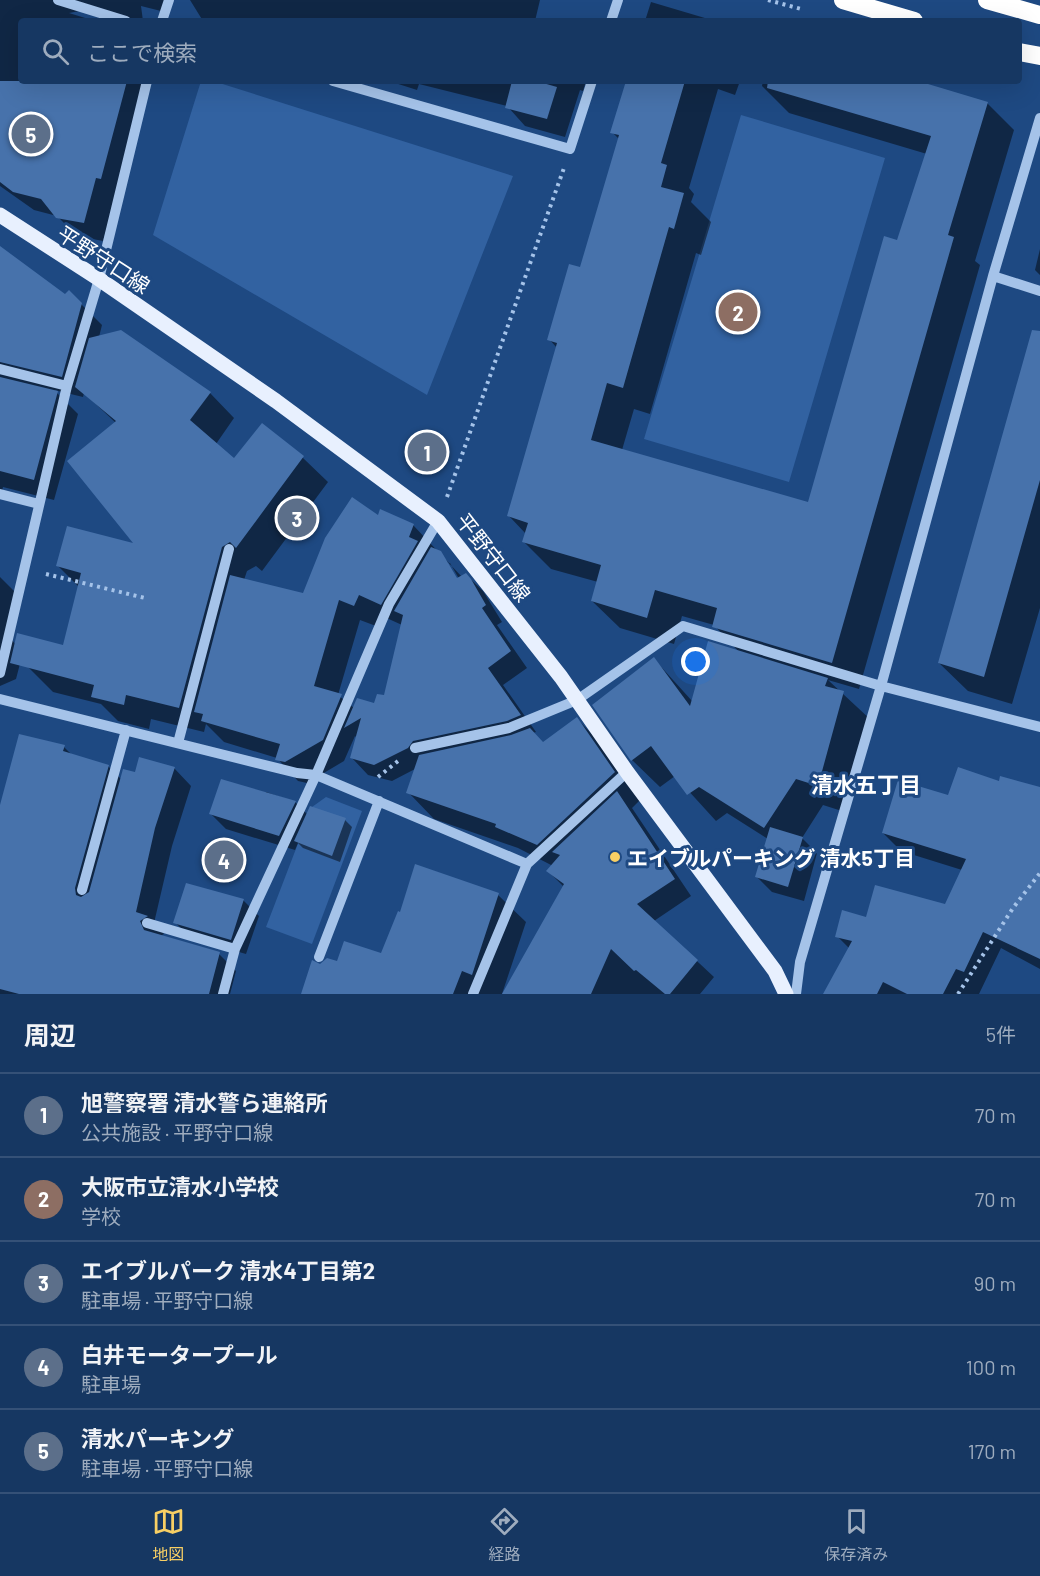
<!DOCTYPE html>
<html lang="ja">
<meta charset="utf-8">
<style>
body{margin:0;font-family:Barlow,"Noto Sans JP",sans-serif;background:#23426b;color:#f1f3f6}
.you{position:absolute;left:696px;top:662px;width:21px;height:21px;margin:-15px;border:4px solid #fff;border-radius:50%;background:#1a73e8;box-shadow:0 0 0 9px #1a73e833}
.badge{display:grid;place-items:center;width:39px;height:39px;border-radius:50%;background:#f8cf64;color:#fff;font-size:20px;font-weight:700}
.pin{position:absolute;translate:-50% -50%;border:3px solid #fff;box-shadow:0 2px 6px #0006}
.list{margin:0;padding:0;list-style:none}
h2{display:flex;justify-content:space-between;align-items:center;height:78px;margin:0;padding:0 24px;font-size:26px}
h2 small{font-size:20px;font-weight:400;color:#9eacbe}
.list li{display:grid;grid-template-columns:39px 1fr auto;gap:18px;align-items:center;box-sizing:border-box;height:84px;padding:0 24px;border-top:2px solid #355177}
.list b{display:block;font-size:22px;white-space:nowrap}
.list p{margin:0;font-size:20px;white-space:nowrap;color:#9eacbe}
.list em{font-size:20px;font-style:normal;color:#9eacbe}
.icon{flex:none;width:33px;height:33px;fill:none;stroke:currentColor;stroke-width:2;stroke-linecap:round;stroke-linejoin:round}
.map{position:relative;flex:none;width:1040px;height:994px;overflow:hidden}
.search{position:absolute;background:#163762;box-shadow:0 6px 24px #0002;left:18px;right:18px;top:18px;height:66px;display:flex;align-items:center;gap:15px;box-sizing:border-box;padding:0 21px;border-radius:6px;color:#9eacbe;font-size:22px}
.sheet{height:498px;background:#163762}
nav{display:flex;justify-content:space-around;align-items:center;box-sizing:border-box;height:84px;border-top:2px solid #355177;background:#163762;font-size:16px;color:#9eacbe}
nav a{display:grid;justify-items:center;gap:3px}
nav .on{color:#f8cf64}
.map>svg:first-child{display:block}
</style>
<div class="map">
<svg width="1040" height="994" viewBox="0 0 1040 994">
<rect width="100%" height="100%" fill="#1e4982"/>
<path fill="#3262a1" d="M201,81H213L513,176L427,395L153,235Z
M741,115L885,158L789,482L644,439Z
M326,797L362,811L312,944L266,927L312,807Z"/>
<path fill="#0007" fill-rule="evenodd" d="M0,0H173L169,13L141,6L143,21H113L80,11L69,13L95,21H21V81H151L103,241L77,236L57,216L34,210L0,186Z
M190,0H540L535,21H203Z
M651,2L715,21H645Z
M389,81H586L583,91L580,90L565,137L525,126L507,106L419,84L417,90Z
M627,81H740L735,95L718,89L689,188L694,194L691,202L711,222L701,255L696,253L650,414L634,409L622,450L809,504L927,154L789,113L762,86L763,81H913L987,103L1014,130L975,261L980,265L859,689L828,680L871,720L845,812L823,805L802,838L817,853L804,901L772,892L757,877L768,839L727,813L716,821L675,776L660,787L632,760L595,706L654,659L693,702L739,652L714,625L682,616L674,644L620,628L592,601L598,582L551,569L524,542L526,534L509,516L557,348L549,339L581,269L619,139L612,132Z
M0,248L65,295L69,292L102,325L99,337L210,393L234,418L216,444L235,460L303,458L328,482L262,571L256,566L247,571L244,580L304,595L378,517L413,525L462,577L466,575L483,591L502,622L497,625L527,668L503,685L536,732L533,733L544,744L577,719L603,745L641,799L632,808L691,896L654,921L714,977L700,994H504L564,887L548,871L553,866L518,848L434,819L408,792L415,769L392,781L368,775L352,758L357,738L355,736L344,761L307,783L298,781L277,758L224,742L206,724L204,732L151,719L149,729L118,721L101,704L53,692L28,667L22,656L16,679L0,686V577L22,599L12,640L16,645L64,647L79,587L58,566L137,545L116,423L84,393L83,397L54,390L78,414L54,500L3,487L0,499ZM447,563H450L462,584L460,585ZM380,615L402,625L385,697L375,705L354,708L338,695L360,620L376,626Z
M1040,249V275L1035,270Z
M1040,359V608L1012,704L968,691L939,663Z
M64,747L73,756L108,766L122,780L136,774L174,768L191,786L172,846L154,923L164,934L160,936L219,954L236,971L230,994H0V808Z
M1000,783L1040,788V969L1001,948L979,994H827L826,992L849,948L837,936L867,918L945,906L962,870L901,851L883,833L949,796Z
M266,792L295,802L308,815L345,820L352,827L340,862L303,848L298,843L295,850L226,829L211,814L265,795Z
M498,895L526,922L502,994H302L313,962L320,966L382,955Z
M243,900L259,916L246,954L190,938L175,922Z"/>
<path fill="#4772ab" d="M0,81H127L101,179L96,178L84,223L56,218L41,199L13,192L0,182Z
M512,81H536L557,87L547,119L505,108Z
M626,81H685L661,163L667,165L661,187L684,193L674,229L669,227L623,388L607,383L591,440L808,502L884,236L897,240L931,136L767,88L768,81H918L988,102L948,235L954,237L832,663L712,627L717,608L655,590L647,618L591,601L601,565L522,542L528,523L507,516L557,343L547,340L569,264L580,267L619,135L610,133Z
M0,246L65,294L69,290L82,303L62,377L0,362Z
M121,330L211,392L190,420L234,458L262,423L304,456L236,548L230,542L222,547L179,708L126,695L124,705L91,697L94,685L10,663L17,633L63,645L81,573L56,566L67,526L133,543L67,461L116,421L75,387L89,338Z
M1032,330L1040,331V480L984,677L938,663Z
M0,377L58,391L34,480L0,471Z
M352,497L378,515L380,509L414,524L409,537L418,541L381,605L359,595L354,606L339,600L314,686L342,694L323,740L285,762L275,760L280,744L201,721L203,714L194,712L230,575L303,593L325,538Z
M431,547L441,551L457,578L466,573L471,579L486,605L482,608L511,651L488,668L521,715L507,721L413,741L408,748L374,765L350,758L361,718L344,728L357,698L374,703L377,694L384,695L403,615L394,611Z
M708,641L828,678L825,686L844,691L818,786L796,779L764,828L699,787L687,795L651,746L631,761L592,705L654,657L690,706Z
M577,717L615,772L537,845L495,827L496,824L406,793L419,755L511,735L530,728L543,742Z
M19,734L65,745L63,751L109,765L75,888L76,895L81,897L89,892L123,769L135,772L139,757L175,767L155,828L136,912L148,916L140,921L144,930L220,952L209,994H19L0,989V805Z
M958,767L999,781L1000,776L1040,787V959L983,932L964,972L956,969L943,994H907L883,982L877,994H823L852,941L835,937L842,910L866,917L875,885L945,904L966,859L882,833L898,780L948,795Z
M221,779L296,801L279,836L209,814Z
M617,791L675,879L637,904L698,960L670,994H665L636,970L634,971L611,949L591,994H502L564,884L546,871L560,855L552,852Z
M310,806L346,818L332,856L294,841Z
M770,827L803,837L788,887L755,877Z
M415,864L499,893L472,975L462,971L453,994H301L312,960L320,964L327,958L337,961L344,941L381,953L398,911L400,912Z
M186,883L244,899L231,940L173,923Z"/>
<g fill="none" stroke-linecap="round" stroke-linejoin="round">
<path stroke="#a5c3e9" stroke-width="4" stroke-dasharray="3 4.5" stroke-linecap="butt" d="M768,0L801,9
M447,497L564,168
M46,574L145,598
M378,777L398,761
M958,994L1013,908L1040,873"/>
<path stroke="#a5c3e9" stroke-width="10" d="M58,0L126,21
M162,21L169,0
M611,21L618,0
M333,81L570,149L592,81
M993,276L1040,291
M0,369L67,386
M0,494L39,504
M0,673L67,386L99,279L147,81
M0,699L297,773L316,775L527,864
M178,743L229,549
M415,748L509,728L577,700L683,626L881,686L1040,727
M82,890L126,730
M147,923L235,949
M319,957L379,801
M223,994L235,949L316,775L389,604L438,521
M473,994L527,864L627,772
M796,994L800,962L881,686L993,276L1040,118"/>
<path stroke="#e8f0fe" stroke-width="15" d="M0,215L99,279L276,401L438,521L561,677L627,772L775,971L786,994"/>
<path stroke="#fff" stroke-width="18" d="M843,0L914,21
M987,0L1040,15
M1019,52L1040,56"/>
</g>
<circle fill="#f8cf64" stroke="#1e4982" stroke-width="2" cx="615" cy="857" r="6"/>
<g text-anchor="middle" dominant-baseline="central" stroke-width="6" stroke-linejoin="round" paint-order="stroke">
<g font-size="21" fill="#fff" stroke="#1e4982">
<text transform="translate(104 259) rotate(33)">平野守口線</text>
<text transform="translate(494 557) rotate(52)">平野守口線</text>
</g>
<g font-size="21" font-weight="bold" fill="#fff" stroke="#1e4982" text-anchor="start">
<text x="627" y="857">エイブルパーキング 清水5丁目</text>
</g>
<g font-size="22" font-weight="bold" fill="#fff" stroke="#1e4982">
<text x="866" y="784">清水五丁目</text>
</g>
</g>
</svg>
<div class="you"></div>
<div class="pin badge" style="left:427px;top:452px;background:#5c6f8a">1</div>
<div class="pin badge" style="left:738px;top:312px;background:#8d6e63">2</div>
<div class="pin badge" style="left:297px;top:518px;background:#5c6f8a">3</div>
<div class="pin badge" style="left:224px;top:860px;background:#5c6f8a">4</div>
<div class="pin badge" style="left:31px;top:134px;background:#5c6f8a">5</div>
<div class="search"><svg class="icon" aria-label="search" viewBox="0 0 24 24"><circle cx="10" cy="10" r="6"/><path d="M15 15l6 6"/></svg>ここで検索</div>
</div>
<section class="sheet">
<h2>周辺<small>5件</small></h2>
<ul class="list">
<li><span class="badge" style="background:#5c6f8a">1</span><div><b>旭警察署 清水警ら連絡所</b><p>公共施設 · 平野守口線</p></div><em>70 m</em></li>
<li><span class="badge" style="background:#8d6e63">2</span><div><b>大阪市立清水小学校</b><p>学校</p></div><em>70 m</em></li>
<li><span class="badge" style="background:#5c6f8a">3</span><div><b>エイブルパーク 清水4丁目第2</b><p>駐車場 · 平野守口線</p></div><em>90 m</em></li>
<li><span class="badge" style="background:#5c6f8a">4</span><div><b>白井モータープール</b><p>駐車場</p></div><em>100 m</em></li>
<li><span class="badge" style="background:#5c6f8a">5</span><div><b>清水パーキング</b><p>駐車場 · 平野守口線</p></div><em>170 m</em></li>
</ul>
</section>
<nav>
<a class="on"><svg class="icon" aria-label="map" viewBox="0 0 24 24"><path d="M3 6l6-2 6 2 6-2v14l-6 2-6-2-6 2zM9 4v14M15 6v14"/></svg>地図</a>
<a><svg class="icon" aria-label="directions" viewBox="0 0 24 24"><path d="M12 3l9 9-9 9-9-9zM9 14v-3h6M13 9l2 2-2 2"/></svg>経路</a>
<a><svg class="icon" aria-label="saved" viewBox="0 0 24 24"><path d="M7 4h10v16l-5-4-5 4z"/></svg>保存済み</a>
</nav>
